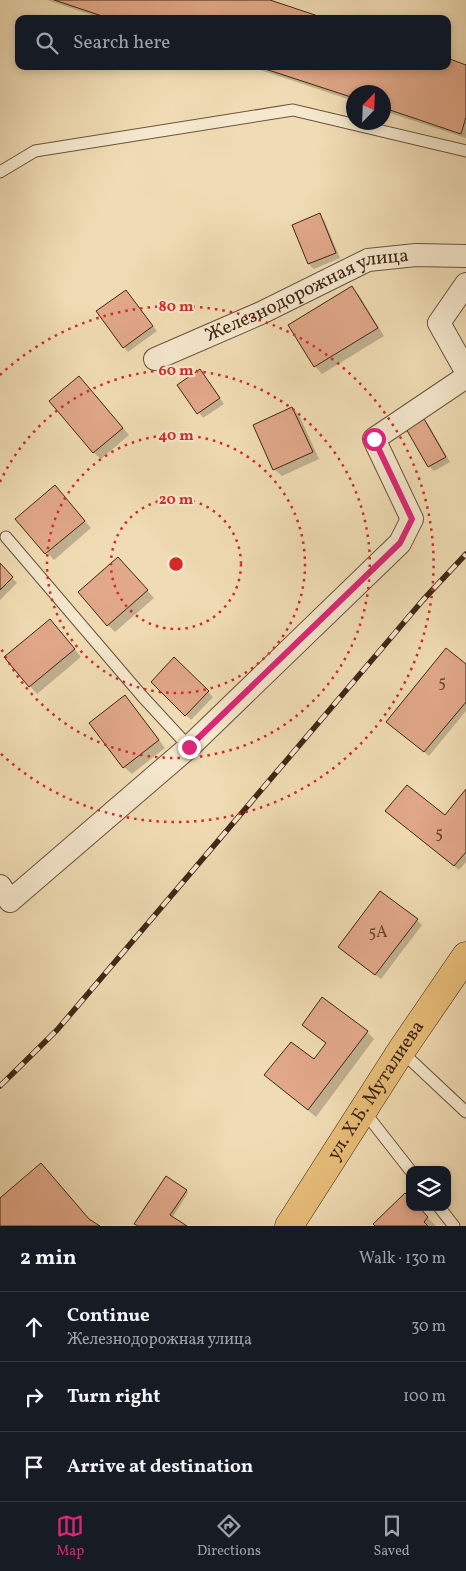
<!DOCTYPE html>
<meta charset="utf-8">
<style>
body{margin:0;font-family:Vollkorn,serif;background:#20242c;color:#f1f3f6}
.controls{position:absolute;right:15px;bottom:15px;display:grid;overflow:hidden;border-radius:10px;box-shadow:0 2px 8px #0003}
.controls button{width:45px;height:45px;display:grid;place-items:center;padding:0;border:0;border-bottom:1px solid #363941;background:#171b24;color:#f1f3f6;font:25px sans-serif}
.compass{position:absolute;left:346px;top:85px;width:45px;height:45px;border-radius:50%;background:#171b24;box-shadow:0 2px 8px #0003;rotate:23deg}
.stop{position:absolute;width:15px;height:15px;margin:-11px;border:4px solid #db2777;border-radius:50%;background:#fff}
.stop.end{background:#db2777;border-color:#fff;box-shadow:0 1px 5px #0008}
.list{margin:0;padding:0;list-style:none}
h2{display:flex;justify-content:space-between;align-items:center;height:65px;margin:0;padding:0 20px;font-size:21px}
h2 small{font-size:16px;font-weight:400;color:#9ea1a6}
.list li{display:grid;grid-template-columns:32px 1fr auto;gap:15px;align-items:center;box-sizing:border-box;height:70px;padding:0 20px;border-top:1px solid #363941}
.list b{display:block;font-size:19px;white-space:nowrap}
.list p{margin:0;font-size:16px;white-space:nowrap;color:#9ea1a6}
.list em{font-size:16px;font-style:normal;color:#9ea1a6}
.icon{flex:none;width:28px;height:28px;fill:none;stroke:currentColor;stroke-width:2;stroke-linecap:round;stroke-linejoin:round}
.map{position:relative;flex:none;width:466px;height:1226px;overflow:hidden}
.search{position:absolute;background:#171b24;box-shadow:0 2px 8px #0003;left:15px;right:15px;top:15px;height:55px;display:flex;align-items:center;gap:12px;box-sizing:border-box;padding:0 18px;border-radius:10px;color:#9ea1a6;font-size:19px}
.sheet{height:275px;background:#171b24}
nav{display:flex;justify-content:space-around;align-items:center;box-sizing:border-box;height:70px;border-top:1px solid #363941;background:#171b24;font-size:14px;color:#9ea1a6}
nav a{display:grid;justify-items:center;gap:2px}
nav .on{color:#db2777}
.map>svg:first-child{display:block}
</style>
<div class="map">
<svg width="466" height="1226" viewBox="0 0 466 1226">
<rect width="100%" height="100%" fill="#f0dcb4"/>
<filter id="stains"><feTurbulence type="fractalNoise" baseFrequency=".004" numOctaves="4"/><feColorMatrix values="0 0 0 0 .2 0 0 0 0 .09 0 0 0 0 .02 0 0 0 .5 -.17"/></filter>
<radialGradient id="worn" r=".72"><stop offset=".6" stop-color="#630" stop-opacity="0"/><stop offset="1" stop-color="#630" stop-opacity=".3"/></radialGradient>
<path fill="#0003" d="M47,0H266L323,19H104Z
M248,66H466V138L384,111V92H354V101Z
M319,215L324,220L340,258L314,269L309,264L293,226Z
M352,288L359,295L384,336L322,374L315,366Z
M126,291L157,331L128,352L124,347Z
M204,375L224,404L203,418L179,385Z
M86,385L129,435L101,459L93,452Z
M292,408L299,415L319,459L282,476L274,469Z
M423,419L428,424L450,462L434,471L429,466L407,428Z
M62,494L91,528L54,560L17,519Z
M0,565L17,583L0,600Z
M125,566L154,598L115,632L108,625Z
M57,628L81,657L37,694L5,658Z
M175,659L213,697L191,720L152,682Z
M466,666V711L429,756L393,726Z
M132,704L165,748L132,774L124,767Z
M466,791V862L459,870L392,816L445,817Z
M417,920L422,925L381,979L344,952Z
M322,999L367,1032L374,1039L316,1117L266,1075L314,1061L327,1044L303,1025Z
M186,1191L188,1193L172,1218L185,1226H139Z
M410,1207H417L436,1226H377Z"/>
<path fill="#e1a889" stroke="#3f2715" d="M54,0H270L327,19H111Z
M447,58L466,65V117L461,134L384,108V92H354V98L256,66H447Z
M320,213L336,253L308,264L292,225Z
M352,286L378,328L314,367L288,325Z
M126,290L153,326L123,348L96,311Z
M200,369L220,398L197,414L177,385Z
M79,376L123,428L93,453L49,401Z
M292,407L313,452L273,470L253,425Z
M423,417L446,457L428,467L405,427Z
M55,485L85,521L45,554L15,519Z
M118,557L148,590L107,626L78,592Z
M0,563L13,577L0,590Z
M50,619L75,649L29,687L4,657Z
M446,648L466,664V702L424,752L386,722Z
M174,657L209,691L185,716L151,682Z
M125,695L159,740L123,768L89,723Z
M407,785L445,815L466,789V852L454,866L385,811Z
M380,891L418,919L375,975L338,947Z
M322,997L368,1031L308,1110L264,1075L291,1042L314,1059L326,1043L302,1025Z
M41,1163L89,1219L100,1226H0V1198Z
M166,1176L187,1190L170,1215L187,1226H138L134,1224Z
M405,1193L410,1198V1207H419L428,1217L424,1222L428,1226H375L373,1224Z"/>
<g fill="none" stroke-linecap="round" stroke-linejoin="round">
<g stroke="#6b543d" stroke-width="13">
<path id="service" d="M0,172L35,151L293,110L466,151
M6,537L142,696L189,747
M401,1051L466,1112
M363,1110L410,1170
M439,1207L454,1226"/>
</g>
<g stroke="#6b543d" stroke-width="24">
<g id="minor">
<path d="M466,284L439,323L466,371"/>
<path id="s1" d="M155,359L261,313L368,260L416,255L466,256"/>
<path d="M0,886L10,901L189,747L400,543L412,519L374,439L466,377"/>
</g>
</g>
<g stroke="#3f2715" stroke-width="29">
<g id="primary">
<path id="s2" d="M289,1226L401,1051L466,956"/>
</g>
</g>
<use href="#service" stroke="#f5e8ce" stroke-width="11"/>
<use href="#minor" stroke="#f5e8ce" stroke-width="22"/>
<use href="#primary" stroke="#e8be7a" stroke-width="28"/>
<g stroke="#3f2715" stroke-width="5.5">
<path id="rail" d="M0,1086L57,1030L423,600L466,554"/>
</g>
<use href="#rail" stroke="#f5e8ce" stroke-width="4" stroke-dasharray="11" stroke-linecap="butt"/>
</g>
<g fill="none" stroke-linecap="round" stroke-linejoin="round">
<path stroke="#db2777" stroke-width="6" d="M189,747L400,543L412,519L374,439"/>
</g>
<g fill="none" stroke="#d62828" stroke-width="2.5" stroke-dasharray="2.5 5">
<circle cx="176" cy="564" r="65"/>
<circle cx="176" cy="564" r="129"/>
<path d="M0 482A194 194 0 1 1 0 646"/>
<path d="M0 375A258 258 0 1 1 0 753"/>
</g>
<g text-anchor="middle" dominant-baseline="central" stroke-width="4.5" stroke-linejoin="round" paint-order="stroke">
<g font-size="16" fill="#684732">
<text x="442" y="683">5</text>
<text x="439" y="834">5</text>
<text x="378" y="933">5А</text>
</g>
<g font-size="19" fill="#3f2715" stroke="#f5e8ce">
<text stroke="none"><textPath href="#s1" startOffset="166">Железнодорожная улица</textPath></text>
<text stroke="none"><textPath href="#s2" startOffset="161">ул. Х.Б. Муталиева</textPath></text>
</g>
</g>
<circle cx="176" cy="564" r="8" fill="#d62828" stroke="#f5e8ce" stroke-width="2.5"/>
<g font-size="15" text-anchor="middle" font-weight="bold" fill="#d62828" stroke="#f5e8ce" stroke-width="4.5" stroke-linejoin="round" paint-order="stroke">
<text x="176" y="311">80 m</text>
<text x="176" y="375">60 m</text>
<text x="176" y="440">40 m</text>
<text x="176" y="504">20 m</text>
</g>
<rect width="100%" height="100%" filter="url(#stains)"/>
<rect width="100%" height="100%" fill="url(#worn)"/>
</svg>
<div class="controls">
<button><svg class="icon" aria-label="layers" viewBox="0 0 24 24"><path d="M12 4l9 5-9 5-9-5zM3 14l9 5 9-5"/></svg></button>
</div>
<svg class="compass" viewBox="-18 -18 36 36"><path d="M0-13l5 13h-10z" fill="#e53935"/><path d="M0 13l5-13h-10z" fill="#9ea1a6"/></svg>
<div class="stop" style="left:374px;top:439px"></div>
<div class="stop end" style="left:189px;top:747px"></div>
<div class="search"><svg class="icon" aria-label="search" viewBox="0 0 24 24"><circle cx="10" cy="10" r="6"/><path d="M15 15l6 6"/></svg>Search here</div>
</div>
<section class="sheet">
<h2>2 min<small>Walk · 130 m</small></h2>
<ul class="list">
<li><svg class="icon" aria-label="ahead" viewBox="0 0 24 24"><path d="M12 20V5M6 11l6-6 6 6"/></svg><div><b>Continue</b><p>Железнодорожная улица</p></div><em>30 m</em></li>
<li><svg class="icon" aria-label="right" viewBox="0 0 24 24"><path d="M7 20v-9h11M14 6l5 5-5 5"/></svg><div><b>Turn right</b></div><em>100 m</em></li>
<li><svg class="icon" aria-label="arrive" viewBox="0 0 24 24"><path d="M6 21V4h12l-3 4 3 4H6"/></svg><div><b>Arrive at destination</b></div></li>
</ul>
</section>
<nav>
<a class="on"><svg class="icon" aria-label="map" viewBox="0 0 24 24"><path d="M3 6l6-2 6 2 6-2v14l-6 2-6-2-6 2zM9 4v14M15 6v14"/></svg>Map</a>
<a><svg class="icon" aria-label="directions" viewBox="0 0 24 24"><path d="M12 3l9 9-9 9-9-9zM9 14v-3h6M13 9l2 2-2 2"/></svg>Directions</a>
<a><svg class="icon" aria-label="saved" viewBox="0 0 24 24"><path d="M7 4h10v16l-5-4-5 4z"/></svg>Saved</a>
</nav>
